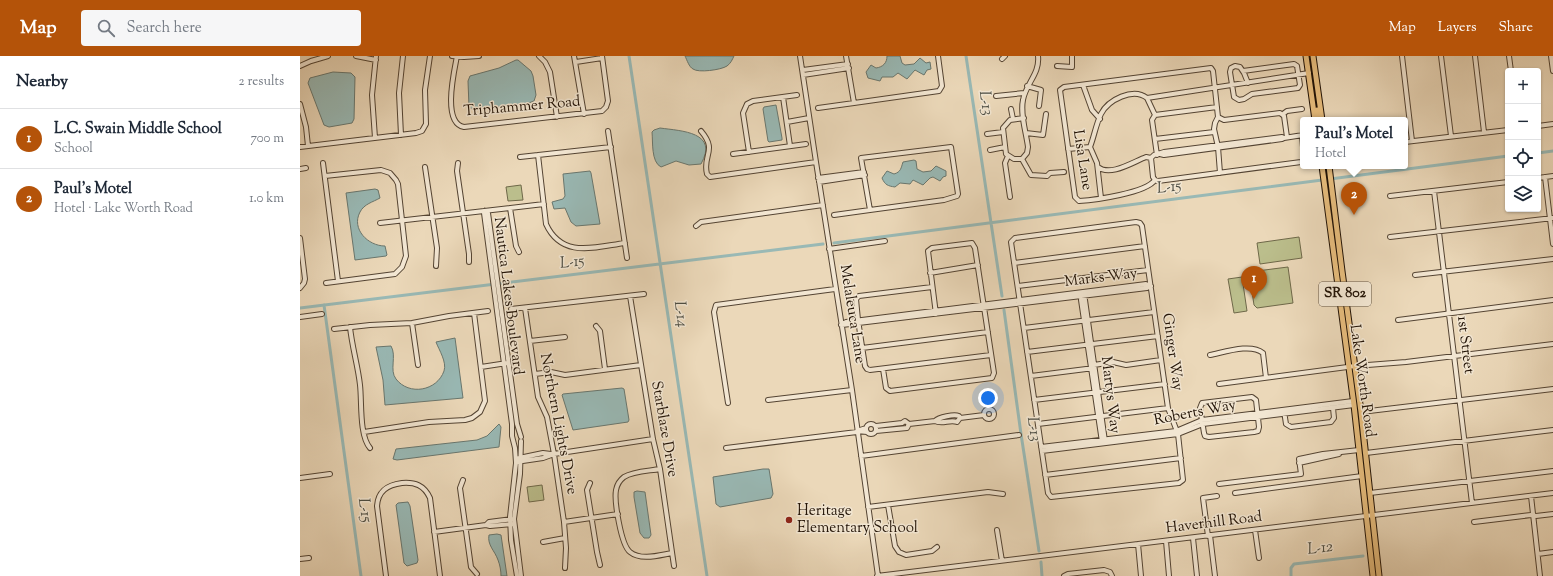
<!DOCTYPE html>
<meta charset="utf-8">
<style>
body{margin:0;font-family:"Sorts Mill Goudy",serif;background:#f6f6f7;color:#1f2937}
.controls{position:absolute;right:12px;top:12px;display:grid;overflow:hidden;border-radius:4px;box-shadow:0 1px 3px #0004}
.controls button{width:36px;height:36px;display:grid;place-items:center;padding:0;border:0;border-bottom:1px solid #e0e1e3;background:#fff;color:#1f2937;font:20px sans-serif}
.you{position:absolute;left:688px;top:342px;width:14px;height:14px;margin:-10px;border:3px solid #fff;border-radius:50%;background:#1a73e8;box-shadow:0 0 0 6px #1a73e833}
.badge{display:grid;place-items:center;width:26px;height:26px;border-radius:50%;background:#b45309;color:#fff;font-size:13px;font-weight:700}
.pin{position:absolute;translate:-50% -33px;filter:drop-shadow(0 1px 2px #0008)}
.pin::after{content:'';position:absolute;top:21px;width:14px;height:12px;background:inherit;clip-path:polygon(0 0,100% 0,50% 100%)}
.popup{position:absolute;left:1000px;top:61px;width:108px;height:52px;box-sizing:border-box;display:grid;place-content:center;border-radius:4px;background:#fff;filter:drop-shadow(0 1px 3px #0005);font-size:13px;white-space:nowrap;color:#747a83}
.popup b{font-size:15px;color:#1f2937}
.popup::after{content:'';position:absolute;left:50%;top:100%;margin-left:-8px;border:8px solid transparent;border-top-color:#fff}
.list{margin:0;padding:0;list-style:none}
h2{display:flex;justify-content:space-between;align-items:center;height:52px;margin:0;padding:0 16px;font-size:17px}
h2 small{font-size:13px;font-weight:400;color:#747a83}
.list li{display:grid;grid-template-columns:26px 1fr auto;gap:12px;align-items:center;box-sizing:border-box;height:60px;padding:0 16px;border-top:1px solid #e0e1e3}
.list b{display:block;font-size:15px;white-space:nowrap}
.list p{margin:0;font-size:13px;white-space:nowrap;color:#747a83}
.list em{font-size:13px;font-style:normal;color:#747a83}
.icon{flex:none;width:22px;height:22px;fill:none;stroke:currentColor;stroke-width:2;stroke-linecap:round;stroke-linejoin:round}
.map{position:relative;flex:none;width:1253px;height:520px;overflow:hidden}
header{display:flex;align-items:center;gap:24px;box-sizing:border-box;height:56px;padding:0 20px;background:#b45309;color:#fff}
header strong{font-size:19px}
nav{display:flex;gap:22px;margin-inline-start:auto;font-size:14px}
.search{width:280px;height:36px;background:#f6f6f7;display:flex;align-items:center;gap:10px;box-sizing:border-box;padding:0 14px;border-radius:4px;color:#747a83;font-size:15px}
main{display:flex}
aside{flex:1;background:#fff}
.map>svg:first-child{display:block}
</style>
<header>
<strong>Map</strong>
<div class="search"><svg class="icon" aria-label="search" viewBox="0 0 24 24"><circle cx="10" cy="10" r="6"/><path d="M15 15l6 6"/></svg>Search here</div>
<nav><a>Map</a><a>Layers</a><a>Share</a></nav>
</header>
<main>
<aside>
<h2>Nearby<small>2 results</small></h2>
<ul class="list">
<li><span class="badge">1</span><div><b>L.C. Swain Middle School</b><p>School</p></div><em>700 m</em></li>
<li><span class="badge">2</span><div><b>Paul's Motel</b><p>Hotel · Lake Worth Road</p></div><em>1.0 km</em></li>
</ul>
</aside>
<div class="map">
<svg width="1253" height="520" viewBox="0 0 1253 520">
<rect width="100%" height="100%" fill="#ebd8b9"/>
<filter id="stains"><feTurbulence type="fractalNoise" baseFrequency=".005" numOctaves="4"/><feColorMatrix values="0 0 0 0 .2 0 0 0 0 .09 0 0 0 0 .02 0 0 0 .5 -.17"/></filter>
<radialGradient id="worn" r=".72"><stop offset=".6" stop-color="#630" stop-opacity="0"/><stop offset="1" stop-color="#630" stop-opacity=".3"/></radialGradient>
<path fill="#bbbe8c" stroke="#6e6849" d="M221,129L223,144L208,145L206,131Z
M999,181L1002,202L960,208L957,187Z
M988,211L993,247L957,252L954,249L949,216Z
M942,221L947,255L934,257L928,223Z
M242,429L244,444L229,446L227,431Z"/>
<path fill="#99b9b5" stroke="#69776f" d="M385,0H434C432,4 431,7 427,10C421,14 398,17 393,13C389,11 387,4 385,0Z
M587,0H600L602,7L605,9L614,8L620,2L626,7L630,6L631,13L627,14L624,19L615,14L607,23L598,17L593,21H582L580,25L568,22L566,16L571,9L576,12C583,11 587,7 587,0Z
M216,4H218L231,15L233,20L236,39L234,45L226,48L179,53H172L169,51L168,25L170,20L199,12Z
M33,16L51,17L55,21L54,63L52,67L29,71L24,69L8,27L10,22Z
M476,49L482,82V84L469,86L468,85L463,53L464,51Z
M360,72C382,75 419,76 401,108L389,109L376,105L361,111C351,106 353,86 352,76L354,74Z
M614,104L616,105L617,113L623,116L631,115L636,110L646,115V120L643,121L640,125L633,121L630,122L623,129L613,124L610,128L600,127L595,131C588,130 585,129 582,122L587,115L594,118C601,116 601,112 603,106Z
M290,115L291,117L300,168L276,170L271,166L265,152L254,153L252,146L263,143L265,140L263,118Z
M75,133L78,134L80,142C73,146 64,148 60,156C51,173 68,190 85,190L87,199L86,200L55,204L46,137Z
M155,282L163,342L85,349L83,324L76,291L91,290C97,300 89,314 96,323C109,340 137,335 144,315C147,306 139,294 136,286Z
M322,332L324,333L329,364L328,366L273,374L262,339L263,338Z
M199,368L201,371L199,391L97,404L93,403L96,393L177,384L187,380Z
M463,413H469L473,438L471,442L420,451L416,448L413,421Z
M337,435L345,436L351,479L349,482H344L340,477L334,441V436Z
M108,446L110,450L118,504L117,507L107,510L104,507L96,449L98,447Z
M197,478L201,479L207,520H201C201,515 200,509 198,504C195,495 187,489 189,479Z"/>
<g fill="none" stroke-linecap="round" stroke-linejoin="round">
<path stroke="#99b9b5" stroke-width="3" d="M329,0L407,520
M666,0L702,240
M1238,97L1253,95
M534,187L1208,100
M24,249L61,520
M0,252L523,188
M704,254L721,378L739,495
M741,506L742,520
M991,520V512L994,508L1063,500"/>
<g stroke="#544433" stroke-width="6">
<path id="minor" d="M56,0L76,4
M152,0L164,1L179,0
M157,0C154,16 142,67 164,71L302,55L306,51L308,45L302,0
M239,0L245,6L250,16L257,61
M274,0L284,58
M500,0L516,106L552,334L578,520
M546,0L554,47L639,35L642,30L638,0
M1102,0L1112,85
M1141,0L1151,80
M1175,0L1184,76
M1209,0L1211,15
M1251,0L1253,15
M702,3L705,0
M276,6L302,2
M0,10L11,5L28,0
M757,10L772,11V0
M503,14L548,8
M943,15L994,8L997,10L1000,29L998,32L952,38L944,43L939,44L934,41L930,16L931,12L935,10L940,11L944,17L948,27
M503,19L549,12
M783,29L792,54L800,63
M727,30L741,34L739,50
M696,40L724,37
M483,41L490,90
M847,42L855,59
M0,48L6,71L8,90
M518,52L554,47
M711,53L713,63
M983,58L987,55L1002,53
M855,59L917,51
M855,59L852,64L857,99
M918,61L924,64L980,57L984,60L987,81
M724,62L710,64L703,72L706,98L714,103H722L727,97L728,91C726,76 720,58 723,44C726,27 740,18 738,0
M487,66L509,62
M1238,70L1253,68
M308,75L327,202
M401,75C418,95 402,99 407,118L410,121L516,106
M726,77L743,79L746,58
M687,78L703,76
M101,79L99,37L103,0
M1002,79L1003,91
M75,82L72,39L76,0
M855,83L914,76
M1105,86L1208,74
M0,91L116,77L122,75L126,68L125,34L130,0
M651,91L658,138L657,140L644,144L570,154L561,102Z
M768,93L790,91
M690,94L705,91
M449,96L443,57L447,48L453,45L497,39
M433,98L506,88
M860,98L864,99L982,83L984,82L1003,79
M238,99L246,168C262,203 295,191 325,187
M708,100L705,107L710,141
M220,101L311,91
M722,103L731,119L747,120L750,117L764,116
M23,107L38,225
M158,107L157,115L169,198V206
M125,111L137,192L136,210
M798,111C810,121 833,106 846,101L851,102
M0,113L6,112
M920,117L918,91L914,73L915,67L918,61L913,15L911,12L764,31L760,34L775,141L779,145C795,144 846,137 855,124L858,125L1001,106L1003,105
M25,120L81,114L90,117L96,124L98,128L106,200L102,211L95,218L26,227
M1245,121L1253,188
M518,122L564,116
M1238,122L1253,120
M855,124L853,121L851,102L854,99L864,96L982,81L984,82
M519,126L565,119
M1134,135L1172,447
M1090,140L1208,126
M801,142L797,107L790,91C794,81 796,68 801,58C808,44 833,31 847,42L1009,17
M210,152L216,190L219,196
M185,155L184,157L212,368V380L215,392L216,407L210,461L211,484L217,520
M185,155L188,157L217,368L221,381
M534,159L570,154
M836,166L840,167L842,170L868,352L878,378L883,424L879,427L751,441L748,437L711,186L715,182Z
M80,167L244,148
M396,170L401,166L523,149
M1090,181L1253,162
M0,182L5,223L4,227L0,232
M529,193L585,185
M714,207L845,190
M630,217L678,209
M1115,219L1253,203
M718,230L848,214
M632,231L559,240L556,243L558,264L565,310L567,313L570,314L691,299
M782,238L781,244L802,386
M783,238L785,244L805,385
M330,240L353,383L360,413L374,510
M225,252L238,341L247,361L254,398L264,466L266,492L265,512
M211,253L344,238
M0,261L22,258
M1098,264L1253,244
M112,267L118,309
M541,269L546,266L846,228L851,230
M542,269L847,232L851,230
M296,270L300,275L305,313
M50,271C52,291 58,310 60,329C62,346 59,379 70,392
M724,272L854,256
M34,273L70,269L112,267L149,260L188,255
M230,285L265,281
M562,292L688,276
M727,296L858,280
M910,299C925,296 951,287 963,297L966,322
M794,309L813,306L826,309L861,304
M181,311L207,307
M583,313L586,332L590,335L692,322L694,317L675,192L672,187L632,192L628,195L636,258
M235,318L251,316L265,319L341,309
M731,320L794,312
M919,328L1055,310L1106,306L1253,288
M952,341L956,344L959,371L958,375L954,376L909,381L905,380L904,377L900,352L902,347Z
M468,344L552,334
M734,344L865,328
M428,347L414,256L416,249L535,233
M684 358a5 5 0 1 1 10 0a5 5 0 1 1-10 0Z
M984,355L986,368L991,371L1031,366L1034,362L1033,352
M1061,356L1253,333
M635,365C639,361 654,358 659,360L660,362
M566 373a5 5 0 1 1 10 0a5 5 0 1 1-10 0Z
M738,368L868,352
M576,370L602,367L605,365L609,368
M566,372L557,375L567,376
M576,375L607,372L609,368L635,365C642,369 650,363 657,366L660,362L684,359
M64,376L129,366L165,364L172,362L180,356L185,345L174,257
M221,385L220,418L214,463L221,520
M741,391L876,375L902,364L1053,345
M426,392L557,376
M742,395L878,378L903,368L1054,349
M1066,397L1253,374
M561,400L719,379
M219,402L243,397L251,398
M216,406L243,402L254,398L353,383
M999,407L1039,398
M360,413C349,415 333,415 324,421C320,424 317,429 316,434C314,445 321,489 330,496C341,505 360,499 372,497
M745,419L881,402
M0,422L30,418
M163,424L160,432L171,511L177,518
M290,427L287,434L297,496L300,509
M919,428L1001,418L999,403L1023,398L1059,394
M935,437L1062,420
M1070,437L1253,415
M1231,440L1240,520
M588,449L595,490L599,496L606,499L632,495L637,491
M568,451L688,436L703,438
M264,466L318,458
M1174,466L1231,459L1236,460L1253,458
M186,469L189,466L213,463
M697,474L702,505
M955,474L959,502
M134,476L186,469L190,470L213,468
M910,479L915,520
M908,480L903,442L917,440
M893,482L897,520
M866,485L869,520
M243,486L265,482
M838,488L841,520
M1238,498L1253,496
M0,503L9,502
M86,520L77,450C78,435 87,429 102,427C115,426 124,429 130,442L140,520
M577,520L1253,437
M764,520L768,518L804,514L810,516L812,520"/>
</g>
<g stroke="#221306" stroke-width="7">
<path id="major" d="M1006,0L1015,64
M1013,0L1022,64
M1017,54L1018,64
M1022,110L1054,349L1073,520
M1029,110L1042,215L1061,356L1079,520"/>
</g>
<use href="#minor" stroke="#f2e6d2" stroke-width="4"/>
<use href="#major" stroke="#e6bc7c" stroke-width="5"/>
</g>
<circle fill="#8f2418" stroke="#f2e6d2" stroke-width="1.5" cx="489" cy="464" r="4"/>
<g text-anchor="middle" dominant-baseline="central" stroke-width="3" stroke-linejoin="round" paint-order="stroke">
<rect fill="#f2e6d2" stroke="#605243" stroke-width="1" x="1019" y="226" width="52" height="24" rx="3"/>
<g font-size="14" font-weight="bold" fill="#221306">
<text x="1045" y="238">SR 802</text>
</g>
<g font-size="15" fill="#221306" stroke="#f2e6d2">
<text transform="translate(222 51) rotate(-5)">Triphammer Road</text>
<text transform="translate(782 104) rotate(81)">Lisa Lane</text>
<text transform="translate(801 222) rotate(-7)">Marks Way</text>
<text transform="translate(208 240) rotate(83)">Nautica Lakes Boulevard</text>
<text transform="translate(552 258) rotate(81)">Melaleuca Lane</text>
<text transform="translate(1165 289) rotate(83)">1st Street</text>
<text transform="translate(872 296) rotate(82)">Ginger Way</text>
<text transform="translate(1062 325) rotate(82)">Lake Worth Road</text>
<text transform="translate(810 339) rotate(83)">Martys Way</text>
<text transform="translate(895 357) rotate(-11)">Roberts Way</text>
<text transform="translate(258 368) rotate(79)">Northern Lights Drive</text>
<text transform="translate(364 373) rotate(80)">Starblaze Drive</text>
<text transform="translate(914 467) rotate(-7)">Haverhill Road</text>
</g>
<g font-size="15" fill="#221306" stroke="#f2e6d2" text-anchor="start">
<text x="497" y="455">Heritage<tspan x="497" dy="17">Elementary School</tspan></text>
</g>
<g font-size="16" font-style="italic" fill="#4c4d43" stroke="#f2e6d2">
<text transform="translate(685 47) rotate(82)">L-13</text>
<text transform="translate(869 132) rotate(-7)">L-15</text>
<text transform="translate(272 207) rotate(-7)">L-15</text>
<text transform="translate(380 258) rotate(82)">L-14</text>
<text transform="translate(733 373) rotate(82)">L-13</text>
<text transform="translate(64 454) rotate(82)">L-15</text>
<text transform="translate(1020 493) rotate(-7)">L-12</text>
</g>
</g>
<rect width="100%" height="100%" filter="url(#stains)"/>
<rect width="100%" height="100%" fill="url(#worn)"/>
</svg>
<div class="controls">
<button>+</button>
<button>−</button>
<button><svg class="icon" aria-label="locate" viewBox="0 0 24 24"><circle cx="12" cy="12" r="6"/><path d="M12 2v4M12 18v4M2 12h4M18 12h4"/></svg></button>
<button><svg class="icon" aria-label="layers" viewBox="0 0 24 24"><path d="M12 4l9 5-9 5-9-5zM3 14l9 5 9-5"/></svg></button>
</div>
<div class="you"></div>
<div class="pin badge" style="left:954px;top:243px">1</div>
<div class="pin badge" style="left:1054px;top:159px">2</div>
<div class="popup"><b>Paul's Motel</b>Hotel</div>
</div>
</main>
